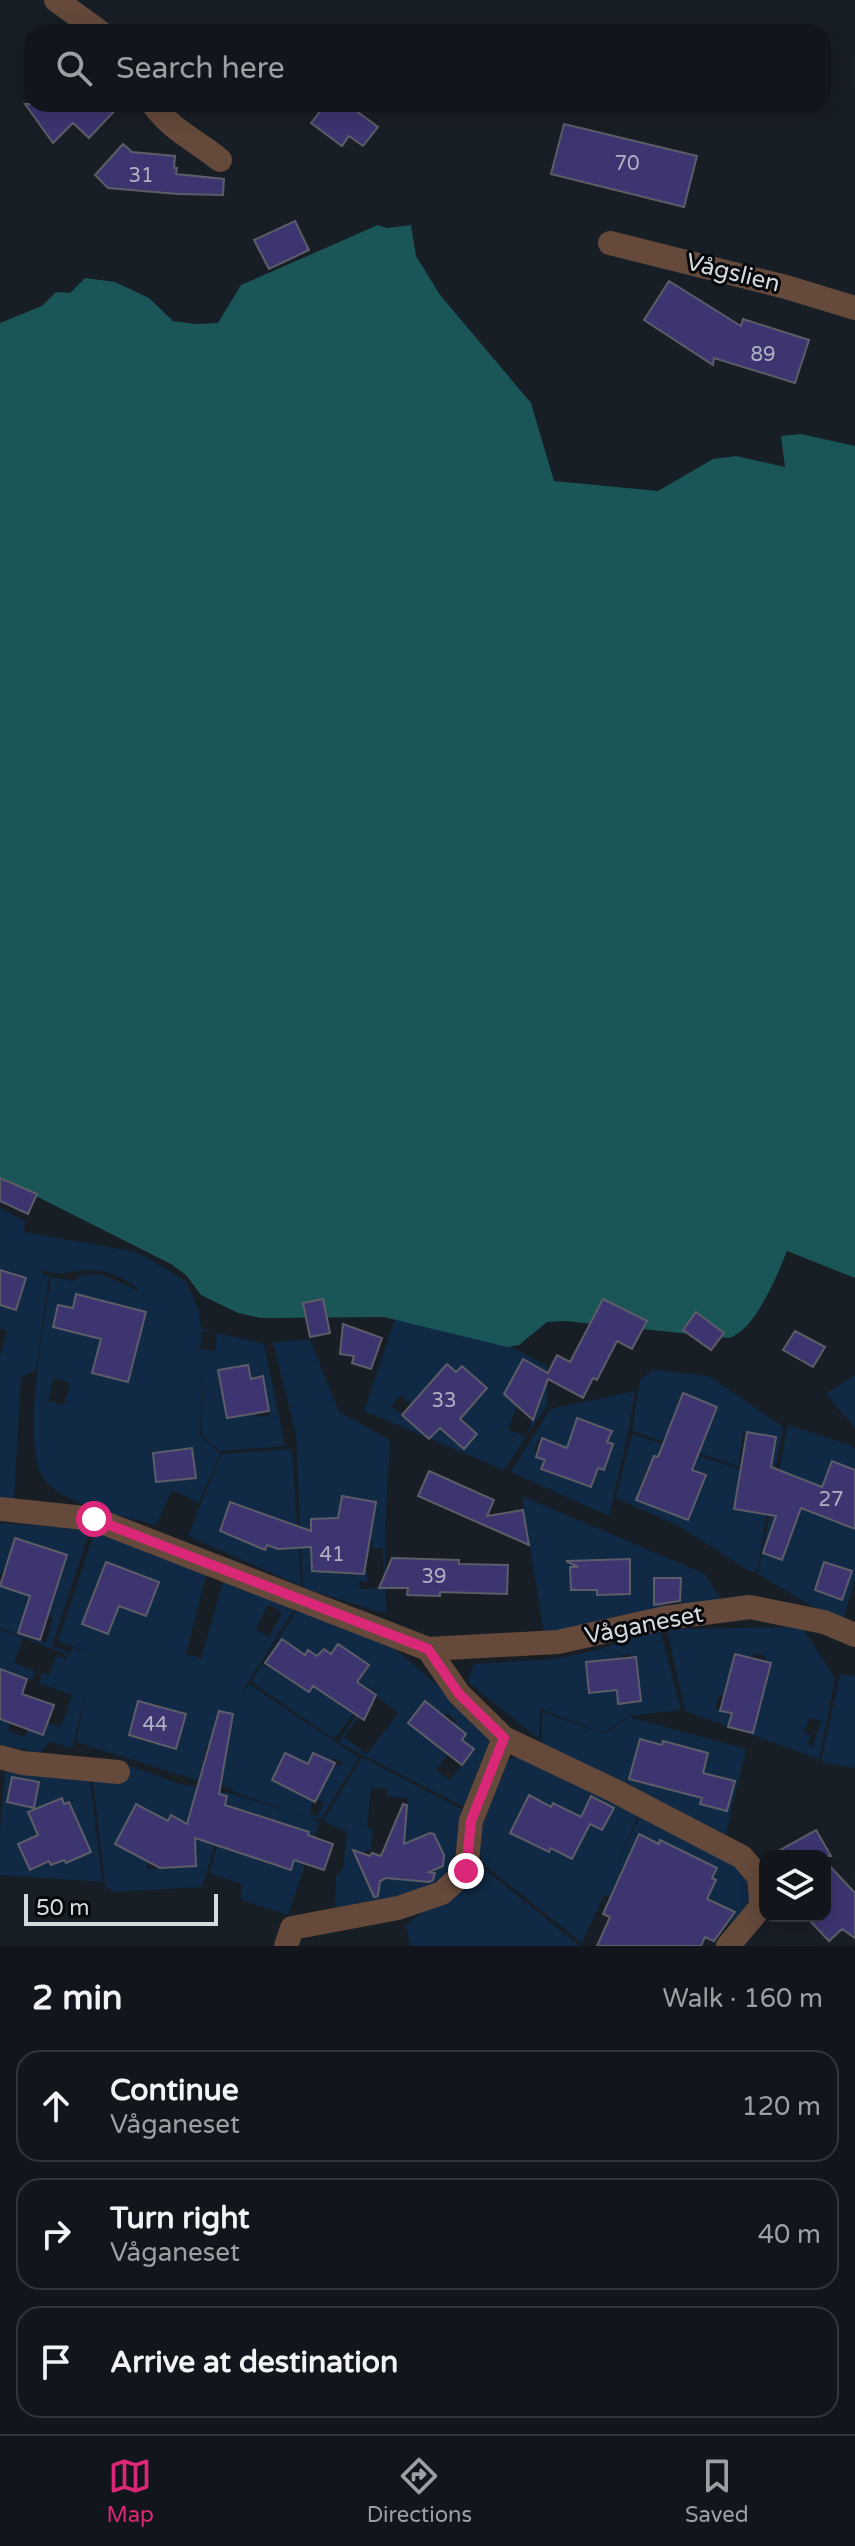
<!DOCTYPE html>
<meta charset="utf-8">
<style>
body{margin:0;font-family:"Varela Round",sans-serif;background:#1b1f25;color:#f1f3f6}
.controls{position:absolute;right:24px;bottom:24px;display:grid;overflow:hidden;border-radius:16px;box-shadow:0 4px 20px #0003}
.controls button{width:72px;height:72px;display:grid;place-items:center;padding:0;border:0;border-bottom:2px solid #31353b;background:#12161c;color:#f1f3f6;font:40px sans-serif}
.scale{position:absolute;left:24px;bottom:20px;width:194px;box-sizing:border-box;padding-left:8px;border:4px solid #d5dadf;border-top:0;font-size:22px;line-height:28px;white-space:nowrap;color:#d5dadf;-webkit-text-stroke:6px #06080b;paint-order:stroke}
.stop{position:absolute;width:24px;height:24px;margin:-18px;border:6px solid #db2777;border-radius:50%;background:#fff}
.stop.end{background:#db2777;border-color:#fff;box-shadow:0 2px 8px #0008}
.list{margin:0;padding:0;list-style:none}
h2{display:flex;justify-content:space-between;align-items:center;height:104px;margin:0;padding:0 32px;font-size:34px}
h2 small{font-size:26px;font-weight:400;color:#9c9fa3}
.list li{display:grid;grid-template-columns:52px 1fr auto;gap:24px;align-items:center;box-sizing:border-box;height:112px;margin:0 16px 16px;padding:0 16px;border:2px solid #31353b;border-radius:24px}
.list b{display:block;font-size:30px;white-space:nowrap}
.list p{margin:0;font-size:26px;white-space:nowrap;color:#9c9fa3}
.list em{font-size:26px;font-style:normal;color:#9c9fa3}
.icon{flex:none;width:44px;height:44px;fill:none;stroke:currentColor;stroke-width:2;stroke-linecap:round;stroke-linejoin:round}
.map{position:relative;flex:none;width:855px;height:1946px;overflow:hidden}
.search{position:absolute;background:#12161c;box-shadow:0 4px 20px #0003;left:24px;right:24px;top:24px;height:88px;display:flex;align-items:center;gap:20px;box-sizing:border-box;padding:0 28px;border-radius:24px;color:#9c9fa3;font-size:30px}
.sheet{height:488px;background:#12161c}
nav{display:flex;justify-content:space-around;align-items:center;box-sizing:border-box;height:112px;border-top:2px solid #31353b;background:#12161c;font-size:22px;color:#9c9fa3}
nav a{display:grid;justify-items:center;gap:4px}
nav .on{color:#db2777}
.map>svg:first-child{display:block}
</style>
<div class="map">
<svg width="855" height="1946" viewBox="0 0 855 1946">
<rect width="100%" height="100%" fill="#181e25"/>
<path fill="#102944" fill-rule="evenodd" d="M0,1208L25,1221L24,1232L137,1252L186,1281L199,1311L201,1329L264,1344L285,1446L220,1451L202,1436L203,1371L200,1436L220,1453L199,1503L172,1490L156,1525C125,1516 70,1507 47,1483C18,1454 45,1318 51,1277L73,1281L83,1275H103L139,1291C133,1281 106,1270 93,1270C74,1269 62,1278 42,1270V1274L49,1276L36,1370L21,1377L14,1499L0,1497V1356L7,1331L0,1328V1305L16,1309L26,1278L0,1270ZM77,1294L146,1312L128,1382L92,1373L102,1335L53,1327L58,1305L73,1308ZM202,1331L217,1333L215,1351L200,1349ZM248,1365L251,1379L263,1377L270,1415L257,1417L256,1413L227,1418L218,1371ZM54,1378L70,1383L64,1405L48,1401ZM192,1449L195,1478L156,1482L153,1453Z
M397,1313L483,1332L547,1366V1405L504,1470L364,1411ZM447,1364L456,1372L463,1366L486,1386L425,1435L391,1406L401,1395L411,1404ZM522,1393L540,1401L526,1437L508,1429ZM465,1423L477,1434L464,1448L452,1438Z
M310,1340L339,1412L390,1440L385,1532L386,1614L303,1588L296,1435L273,1342ZM342,1496L376,1502L373,1519L339,1513ZM347,1518L350,1540L372,1539V1548H383L384,1588L359,1589V1581H367V1571H350L349,1574H340L339,1571H312L311,1519Z
M653,1370L709,1376L783,1427L774,1478L632,1431L640,1379ZM683,1394L717,1407L702,1444ZM743,1432L776,1437L771,1468L739,1464Z
M855,1375V1428L826,1394Z
M635,1391L628,1432L609,1516L511,1472L550,1409ZM578,1419L611,1431L607,1442L613,1445L604,1469L598,1468L591,1487L557,1475ZM540,1437L555,1443L562,1454L554,1475L541,1470L545,1460L536,1457L537,1453L534,1452Z
M788,1425L850,1445L855,1449V1470L833,1461L822,1487L790,1503L855,1529V1579L842,1624L758,1574ZM770,1534L789,1541L782,1560L763,1553ZM824,1563L851,1572L842,1599L815,1591Z
M632,1434L772,1480L757,1572L749,1571L679,1526L616,1498ZM654,1456L706,1475L695,1503L636,1499L647,1468H650ZM768,1481L763,1514L735,1510L734,1509Z
M292,1449L301,1586L188,1536L221,1454ZM230,1502L267,1545L266,1549L220,1531Z
M522,1496L705,1574L724,1604L544,1634ZM571,1561L619,1594L597,1590H571ZM681,1579L680,1605H654Z
M0,1523L90,1529L52,1646L68,1652L60,1670L72,1648L97,1656L58,1641L95,1531L207,1572L186,1654L201,1658L224,1578L295,1608L240,1695L249,1684L359,1758L321,1818L314,1820L319,1823L288,1915L242,1900L241,1884L210,1873L227,1806L202,1887L113,1892L105,1885L91,1764L120,1762L180,1784L230,1793L310,1819L232,1791L231,1788L196,1780L76,1742L86,1691L72,1749L50,1741L40,1753L0,1745V1719L10,1723L8,1731L25,1737L28,1730L43,1735L47,1723L61,1727L72,1695L39,1683L42,1673L49,1675L56,1656L64,1658L65,1654L23,1638L14,1663L35,1671L32,1680L0,1669V1630L42,1643L0,1628V1586L20,1592L23,1584L24,1589L30,1591L33,1587L54,1593L67,1555L15,1538L4,1571H2L0,1577ZM106,1563L159,1582L146,1616L117,1605L118,1609L108,1634L83,1624L93,1599L101,1601L102,1599L93,1595ZM268,1605L282,1612L269,1637L256,1629ZM26,1609L53,1618L46,1642L18,1633ZM139,1701L153,1705L154,1703L186,1715L176,1748L142,1741L129,1734ZM206,1746L226,1750L222,1775L202,1771ZM285,1753L308,1764L313,1753L331,1761L334,1758L343,1762L340,1766L333,1763L317,1799L324,1803L317,1816L309,1812L314,1801L272,1780ZM197,1788L227,1796L220,1823L190,1815ZM136,1804L168,1821L171,1816L194,1827L196,1866L146,1869L149,1862L129,1852L132,1847L117,1839ZM242,1811L303,1831L290,1869L258,1861L257,1856L230,1849Z
M297,1610L384,1640L490,1729L492,1751L464,1807L338,1742L382,1677L334,1739L251,1682ZM282,1639L301,1652L303,1658L308,1650L317,1656L331,1654L338,1644L369,1665L357,1682L361,1685L346,1708L313,1686L308,1692L273,1665L270,1669L264,1665ZM375,1695L398,1713L367,1754L344,1737ZM424,1703L444,1717L447,1713L456,1721L454,1724L466,1734L462,1740L474,1749L450,1780L436,1770L448,1754L417,1729L419,1725L411,1719Z
M659,1626L681,1710L629,1716L604,1733L540,1709L539,1739L468,1682L474,1664L555,1659L602,1649ZM629,1654L630,1658L636,1657L641,1701L618,1703L617,1690L589,1693L586,1663L621,1658V1655Z
M802,1627L835,1678L819,1759L685,1711L667,1629ZM754,1653L765,1656L764,1661L771,1663L729,1727L732,1712L715,1709L719,1695L724,1696L735,1654L752,1658ZM809,1718L821,1721L813,1747L808,1746L810,1735L804,1733Z
M840,1674L855,1676V1768L821,1762Z
M542,1712L605,1734L629,1717L746,1749L725,1837L542,1744ZM640,1739L662,1745L664,1741L708,1753L702,1777L652,1781L630,1774Z
M526,1756L640,1811L615,1868L642,1812L734,1861L757,1887L722,1946L604,1895L582,1943L482,1863L477,1841L505,1760ZM529,1795L551,1807L554,1803L572,1812L589,1826L572,1859L551,1848L548,1852L510,1833ZM639,1835L659,1844L661,1840L717,1868L712,1878L716,1881L705,1903L697,1907L622,1870ZM707,1900L735,1912L721,1943L694,1932Z
M362,1757L465,1811C462,1828 461,1850 454,1866C439,1903 369,1904 335,1909L336,1875L343,1869L347,1832L323,1821ZM371,1788L387,1789V1796L408,1798L404,1844L413,1843C417,1834 428,1835 434,1834L444,1855L369,1885L355,1856L371,1849L373,1829L367,1828Z
M5,1770L90,1779L102,1882L0,1875V1830ZM12,1777L39,1782L34,1807L7,1802ZM62,1798L64,1804L70,1802L80,1827L66,1863L64,1860L52,1865L49,1861L30,1869L18,1844L38,1835L28,1812Z
M482,1867L580,1946H410L406,1925Z"/>
<path fill="#1a5558" d="M378,225L387,228L411,225L416,256L440,295L531,403L554,481L658,491L713,459L736,456L785,467L781,436L801,434L855,446V1278L787,1251C777,1276 755,1330 729,1338L565,1321L547,1322L519,1345L507,1347L384,1317L261,1318L238,1313L201,1295L186,1275L171,1264L0,1178V323L42,306L56,292L70,293L85,278L115,282L149,298L173,321L196,324L218,323L241,285Z"/>
<path fill="#3c3570" stroke="#5d5d68" stroke-width="2" d="M25,104H121L89,138L73,123L53,143Z
M326,104H347L378,127L363,146L349,136L342,146L311,123Z
M564,124L697,156L684,207L551,174Z
M123,144L132,152L175,156L174,168H177L176,174L224,179L223,195L178,194L108,188L95,175Z
M295,221L309,250L269,269L254,240Z
M669,281L741,326L743,319L809,340L795,383L714,358L713,365L644,320Z
M0,1178L37,1194L28,1214L0,1201Z
M0,1270L26,1278L16,1310L0,1305Z
M76,1294L146,1312L128,1382L92,1373L101,1339L53,1327L58,1305L73,1308Z
M323,1299L330,1333L310,1337L303,1303Z
M603,1299L647,1321L632,1349L617,1341L597,1380L593,1378L583,1398L548,1379L533,1420L504,1394L523,1359L548,1373L557,1355L570,1362Z
M696,1312L724,1333L711,1350L683,1330Z
M343,1324L382,1338L371,1369L352,1363L354,1356L340,1354Z
M795,1331L825,1347L813,1367L783,1350Z
M447,1364L456,1372L462,1366L487,1388L460,1419L477,1434L464,1449L440,1428L429,1439L402,1415Z
M248,1365L251,1379L263,1376L269,1411L227,1418L218,1370Z
M683,1393L717,1407L692,1470L706,1475L688,1520L636,1500L654,1456L658,1457Z
M577,1418L612,1431L607,1442L613,1444L604,1470L598,1468L591,1487L541,1469L545,1460L536,1457L542,1438L567,1448Z
M747,1432L776,1437L771,1467L822,1487L832,1461L855,1470V1529L801,1508L782,1560L763,1553L776,1516L734,1509Z
M192,1448L196,1478L156,1482L153,1453Z
M429,1471L494,1500L487,1516L523,1510L529,1545L418,1496Z
M342,1496L376,1502L364,1574L312,1571L311,1547L278,1549L267,1545L265,1550L220,1531L230,1502L311,1531V1519L338,1518Z
M15,1538L67,1555L40,1640L18,1633L30,1596L0,1586Z
M392,1558L459,1560V1564L508,1565L507,1594L440,1592V1596L407,1595L408,1588H379Z
M630,1559V1594L597,1595V1590H571L570,1567H578L566,1561Z
M106,1562L159,1582L146,1616L119,1606L108,1634L82,1624Z
M824,1562L852,1571L842,1600L815,1590Z
M654,1578H681L680,1601L654,1605Z
M282,1639L305,1655L308,1650L317,1656L324,1649L331,1654L338,1644L369,1665L357,1682L376,1695L364,1720L313,1686L309,1692L265,1663Z
M735,1654L771,1663L753,1733L728,1727L732,1713L720,1711Z
M636,1657L641,1701L618,1704L617,1690L589,1693L586,1662Z
M0,1669L27,1679L22,1694L54,1705L43,1735L0,1719Z
M138,1701L186,1714L176,1749L129,1735Z
M425,1701L466,1734L462,1740L474,1749L462,1765L408,1723Z
M219,1711L233,1714L219,1794L227,1796L225,1805L309,1832L308,1835L333,1844L324,1870L294,1860L291,1870L195,1838L196,1866L160,1868L115,1844L136,1804L168,1821L171,1815L187,1824Z
M640,1739L662,1745L663,1741L708,1753L703,1773L735,1781L727,1811L700,1804L702,1798L629,1779Z
M285,1753L308,1764L313,1753L335,1763L315,1802L272,1780Z
M12,1777L39,1782L34,1808L7,1802Z
M529,1795L551,1807L553,1803L581,1817L591,1796L614,1808L602,1830L590,1824L572,1859L551,1848L549,1852L510,1833Z
M62,1798L64,1804L69,1802L91,1852L66,1863L64,1860L51,1865L49,1861L30,1870L18,1844L38,1835L28,1812Z
M403,1804L407,1805L404,1844L430,1833L434,1834L444,1855L443,1866L429,1872L435,1873L433,1880L429,1882L386,1878L380,1881L378,1896L374,1897L353,1850L370,1856L372,1853L381,1856Z
M816,1830L831,1856H769Z
M639,1834L659,1844L660,1840L717,1868L712,1878L716,1880L707,1899L735,1912L714,1941L705,1937L701,1946H597L610,1917L603,1914Z
M825,1861L855,1893V1938L842,1929L829,1941L810,1921L815,1916H825Z"/>
<g fill="none" stroke-linecap="round" stroke-linejoin="round">
<path stroke="#654a3b" stroke-width="24" d="M56,0L100,32
M153,104C171,130 197,141 220,160
M610,243L786,287L855,308
M0,1509L94,1519L428,1649L558,1642L665,1618L750,1607L824,1622L855,1635
M428,1649L459,1694L504,1738L615,1791L742,1857L759,1877L761,1898L760,1908L728,1946
M0,1757L22,1763L118,1772
M286,1946L292,1928L398,1908L442,1893L466,1871L471,1821L504,1738"/>
</g>
<g fill="none" stroke-linecap="round" stroke-linejoin="round">
<path stroke="#db2777" stroke-width="10" d="M94,1519L428,1649L459,1694L504,1738L471,1821L466,1871"/>
</g>
<g text-anchor="middle" dominant-baseline="central" stroke-width="6" stroke-linejoin="round" paint-order="stroke">
<g font-size="20" fill="#afb1c3">
<text x="627" y="164">70</text>
<text x="141" y="176">31</text>
<text x="763" y="355">89</text>
<text x="444" y="1401">33</text>
<text x="831" y="1500">27</text>
<text x="332" y="1555">41</text>
<text x="434" y="1577">39</text>
<text x="155" y="1725">44</text>
</g>
<g font-size="24" fill="#d5dadf" stroke="#06080b">
<text transform="translate(733 273) rotate(14)">Vågslien</text>
<text transform="translate(644 1625) rotate(-11)">Våganeset</text>
</g>
</g>
</svg>
<div class="controls">
<button><svg class="icon" aria-label="layers" viewBox="0 0 24 24"><path d="M12 4l9 5-9 5-9-5zM3 14l9 5 9-5"/></svg></button>
</div>
<div class="scale">50 m</div>
<div class="stop" style="left:94px;top:1519px"></div>
<div class="stop end" style="left:466px;top:1871px"></div>
<div class="search"><svg class="icon" aria-label="search" viewBox="0 0 24 24"><circle cx="10" cy="10" r="6"/><path d="M15 15l6 6"/></svg>Search here</div>
</div>
<section class="sheet">
<h2>2 min<small>Walk · 160 m</small></h2>
<ul class="list">
<li><svg class="icon" aria-label="ahead" viewBox="0 0 24 24"><path d="M12 20V5M6 11l6-6 6 6"/></svg><div><b>Continue</b><p>Våganeset</p></div><em>120 m</em></li>
<li><svg class="icon" aria-label="right" viewBox="0 0 24 24"><path d="M7 20v-9h11M14 6l5 5-5 5"/></svg><div><b>Turn right</b><p>Våganeset</p></div><em>40 m</em></li>
<li><svg class="icon" aria-label="arrive" viewBox="0 0 24 24"><path d="M6 21V4h12l-3 4 3 4H6"/></svg><div><b>Arrive at destination</b></div></li>
</ul>
</section>
<nav>
<a class="on"><svg class="icon" aria-label="map" viewBox="0 0 24 24"><path d="M3 6l6-2 6 2 6-2v14l-6 2-6-2-6 2zM9 4v14M15 6v14"/></svg>Map</a>
<a><svg class="icon" aria-label="directions" viewBox="0 0 24 24"><path d="M12 3l9 9-9 9-9-9zM9 14v-3h6M13 9l2 2-2 2"/></svg>Directions</a>
<a><svg class="icon" aria-label="saved" viewBox="0 0 24 24"><path d="M7 4h10v16l-5-4-5 4z"/></svg>Saved</a>
</nav>
